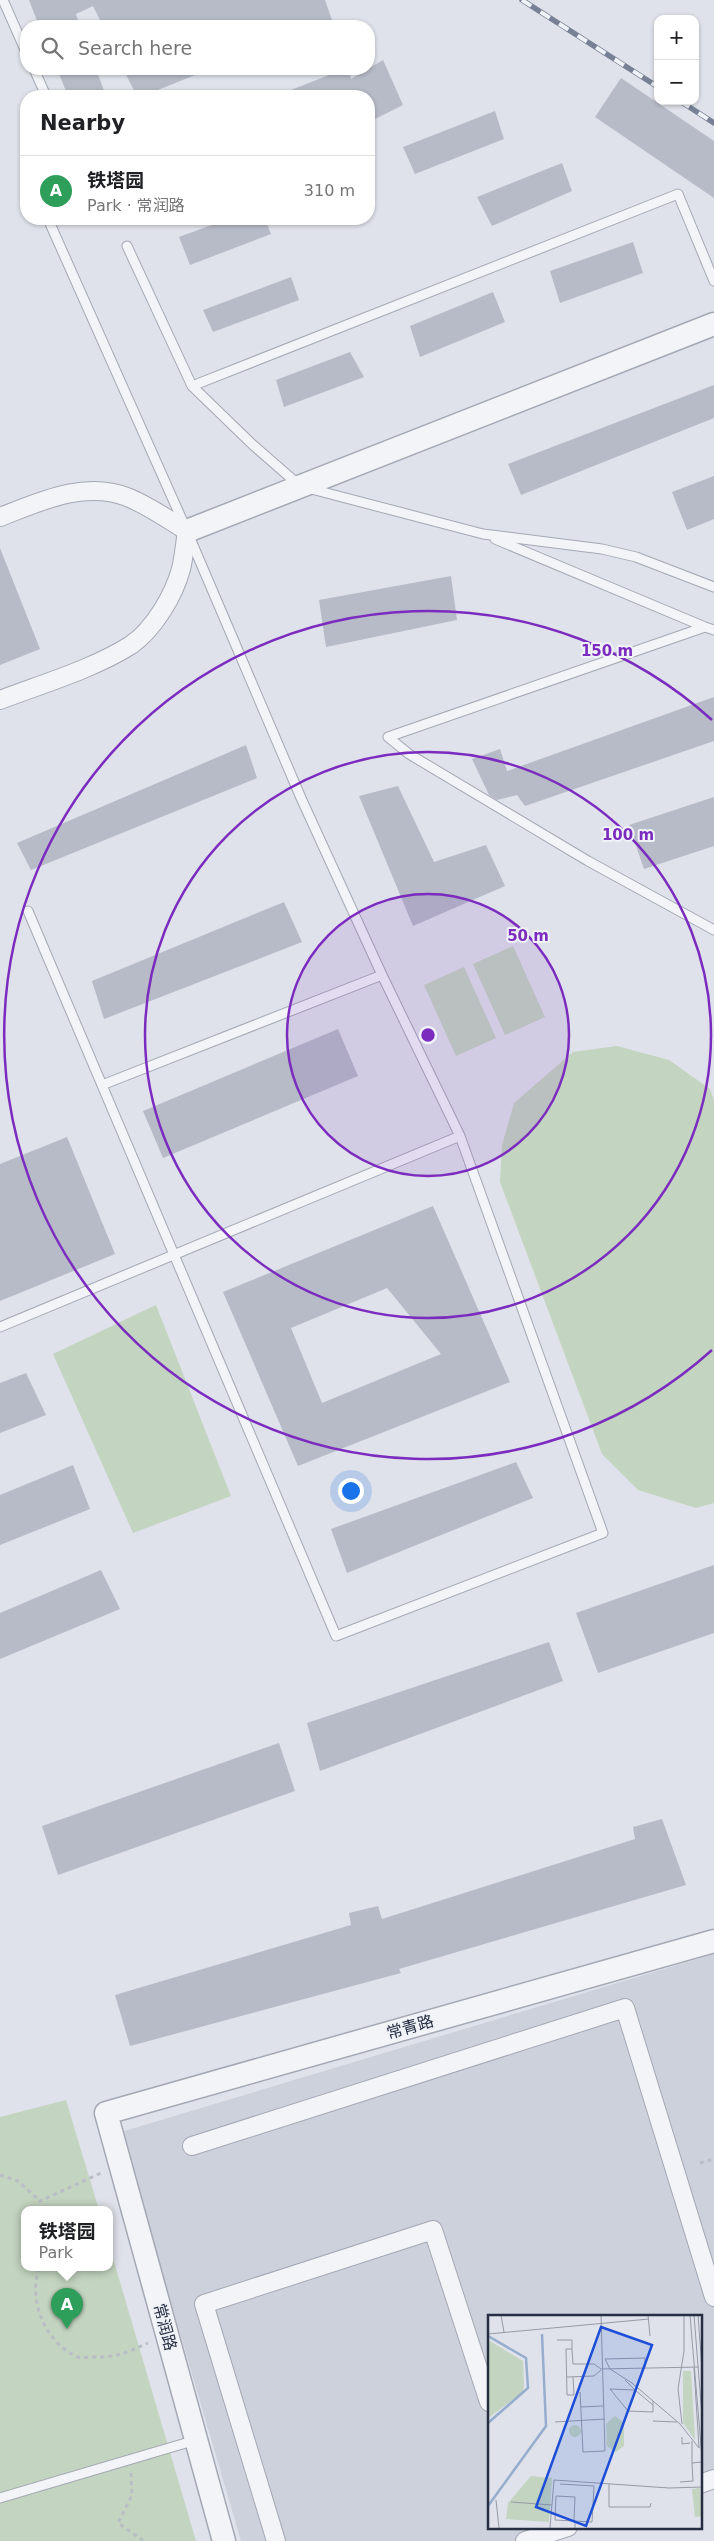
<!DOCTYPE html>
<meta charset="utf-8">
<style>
body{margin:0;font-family:"DejaVu Sans","Noto Sans SC",sans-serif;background:#f6f6f6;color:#202124}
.controls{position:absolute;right:15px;top:15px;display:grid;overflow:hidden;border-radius:10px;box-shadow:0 1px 4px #0004}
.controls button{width:45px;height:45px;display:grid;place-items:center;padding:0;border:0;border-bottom:1px solid #e0e0e0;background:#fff;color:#202124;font:25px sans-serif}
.you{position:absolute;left:350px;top:1490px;width:18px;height:18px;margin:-12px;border:4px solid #fff;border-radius:50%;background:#1a73e8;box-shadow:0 0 0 8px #1a73e833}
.badge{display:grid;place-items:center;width:32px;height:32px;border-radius:50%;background:#d93a45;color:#fff;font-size:16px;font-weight:700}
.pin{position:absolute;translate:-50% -41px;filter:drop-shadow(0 1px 2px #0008)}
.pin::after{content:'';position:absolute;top:26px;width:18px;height:15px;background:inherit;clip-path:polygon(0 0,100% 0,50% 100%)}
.popup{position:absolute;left:21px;top:2206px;width:92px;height:65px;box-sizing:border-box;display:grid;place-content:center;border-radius:10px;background:#fff;filter:drop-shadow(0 1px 4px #0005);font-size:16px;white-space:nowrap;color:#757577}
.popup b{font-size:19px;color:#202124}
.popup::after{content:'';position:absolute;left:50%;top:100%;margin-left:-10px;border:10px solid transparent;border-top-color:#fff}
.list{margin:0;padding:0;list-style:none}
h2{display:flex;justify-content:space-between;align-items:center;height:65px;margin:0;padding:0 20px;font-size:21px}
h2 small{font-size:16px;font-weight:400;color:#757577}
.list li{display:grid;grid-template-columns:32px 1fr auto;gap:15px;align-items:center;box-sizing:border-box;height:70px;padding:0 20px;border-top:1px solid #e0e0e0}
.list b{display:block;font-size:19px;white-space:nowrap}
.list p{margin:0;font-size:16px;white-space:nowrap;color:#757577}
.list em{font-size:16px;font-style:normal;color:#757577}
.icon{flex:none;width:28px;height:28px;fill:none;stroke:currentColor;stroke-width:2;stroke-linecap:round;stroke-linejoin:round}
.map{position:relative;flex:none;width:714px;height:2541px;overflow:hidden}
.search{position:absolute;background:#fff;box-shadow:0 1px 4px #0004;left:20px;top:20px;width:355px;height:55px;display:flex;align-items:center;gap:12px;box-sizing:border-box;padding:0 18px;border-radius:20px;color:#757577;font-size:19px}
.panel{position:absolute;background:#fff;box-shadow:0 1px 4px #0004;left:20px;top:90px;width:355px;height:135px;border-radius:20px}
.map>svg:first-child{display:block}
</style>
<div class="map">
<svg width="714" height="2541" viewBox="0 0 714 2541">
<rect width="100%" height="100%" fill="#dfe2ea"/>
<path fill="#cdd1dc" d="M714,1954V2485L700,2490V2316H489V2527H588L546,2541H241L121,2132Z"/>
<path fill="#c3d4c0" d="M513,946L545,1017L505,1035L473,964Z
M464,967L496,1038L456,1056L424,985Z
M617,1046L669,1060L710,1089L714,1100V1503L696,1508L638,1490L602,1454L500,1182L502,1145L514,1103L573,1052Z
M156,1305L231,1496L133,1533L53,1354Z
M66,2100L99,2210H24V2268H110V2248L196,2541H0V2117Z"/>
<path fill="#b6bbc7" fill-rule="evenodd" d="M29,0H325L332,20L317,26H103L93,6L76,14L80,26H39Z
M383,60L403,105L369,122V96H276L344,69H349L351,79Z
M57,69H96L106,96H68Z
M123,69H210L143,96H137Z
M621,78L714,141V198L595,117Z
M495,111L504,139L415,174L403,147Z
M562,163L572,191L492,226L477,197Z
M228,219H265L271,234L190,265L179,237Z
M633,242L643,273L560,303L550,271Z
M291,277L299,300L213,332L203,310Z
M493,292L505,322L420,357L410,326Z
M350,352L364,377L284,407L276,380Z
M714,385V418L521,495L508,464Z
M714,476V519L687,530L672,492Z
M0,548L40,649L0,665Z
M451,576L457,620L326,647L319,600Z
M714,697V741L525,806L517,795L497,800L489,795L472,759L500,749L507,771Z
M246,745L257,778L31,870L17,843Z
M398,786L434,862L486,845L505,886L413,926L359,796Z
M714,797V846L644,869L629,825Z
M284,902L302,942L104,1019L92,981Z
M338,1029L358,1076L163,1158L143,1111Z
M67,1137L115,1254L0,1301V1164Z
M433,1206L510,1382L298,1466L223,1292ZM387,1288L441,1354L322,1403L291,1328Z
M26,1373L46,1415L0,1433V1383Z
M516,1462L533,1498L347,1573L331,1529Z
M73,1465L90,1509L0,1545V1495Z
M714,1565V1633L598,1673L576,1613Z
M101,1570L120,1609L0,1659V1613Z
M549,1642L563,1681L320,1771L307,1723Z
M279,1743L295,1791L58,1875L42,1826Z
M662,1819L686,1885L399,1969L401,1973L130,2046L115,1995L351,1925L349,1913L378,1906L382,1919L635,1839L633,1827Z"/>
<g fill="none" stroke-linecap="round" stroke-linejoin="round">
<g stroke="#a4a8b4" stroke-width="11">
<path id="service" d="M3,0L26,52
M34,69L46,96
M127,246L192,386
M714,281L678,194L192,386L253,445L300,486L483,534L602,549L636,557L714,587
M495,539L705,627L388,737L409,754L588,861L714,930
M705,627L714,630
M28,911L336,1636L603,1533L460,1136L382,975L301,798L187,531L48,219
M102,1085L382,975
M0,1327L460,1136
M0,2498L196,2440"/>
</g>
<g stroke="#a4a8b4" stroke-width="20">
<path id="minor" d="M0,517C39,502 85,480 127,497C148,505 167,519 187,531C185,543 184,557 181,569C174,595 154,629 131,645C93,669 42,684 0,700
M192,2146L625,2008L714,2297
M700,2484L714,2479
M276,2541L204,2304L433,2230L489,2402
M525,2541L568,2527"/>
</g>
<g stroke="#a4a8b4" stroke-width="25">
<path id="tertiary" d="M187,531L714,324
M224,2541L106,2113L714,1941"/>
</g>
<path stroke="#b9bdc4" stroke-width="3" stroke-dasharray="4 4" stroke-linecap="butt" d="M700,2163L714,2159
M0,2175L18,2181L40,2201
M43,2210L40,2201L101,2173
M39,2268C28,2301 45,2343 78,2357C83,2358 89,2357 94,2357C119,2357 125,2353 148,2343
M131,2473L132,2495L118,2523L144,2541"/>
<use href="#service" stroke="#f2f4f7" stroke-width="9"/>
<use href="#minor" stroke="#f2f4f7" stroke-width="18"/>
<use href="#tertiary" stroke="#f2f4f7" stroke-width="22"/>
<g stroke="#778094" stroke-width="5.5">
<path id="rail" d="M522,0L658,87
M680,101L714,123"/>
</g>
<use href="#rail" stroke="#eff2f7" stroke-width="4" stroke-dasharray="11" stroke-linecap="butt"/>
</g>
<circle cx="428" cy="1035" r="141" fill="#7b2cbf" fill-opacity=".12"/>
<g fill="none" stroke="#7b2cbf" stroke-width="2.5">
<circle cx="428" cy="1035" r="141"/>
<circle cx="428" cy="1035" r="283"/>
<path d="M712 1350A424 424 0 1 1 712 720"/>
</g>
<g text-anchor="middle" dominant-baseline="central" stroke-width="4" stroke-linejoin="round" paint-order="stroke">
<g font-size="16" fill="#272e42" stroke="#eff2f7">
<text transform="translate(410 2027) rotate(-16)">常青路</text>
<text transform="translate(165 2327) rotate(75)">常润路</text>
</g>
</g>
<g transform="translate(488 2315)">
<rect width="214" height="214" fill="#dfe2ea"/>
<path d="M0,25L35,46L36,71L35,77L0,103ZM195,56H203L207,125L195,108ZM127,101L136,108V131L128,137L119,131L118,109ZM81 116a6 6 0 1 1 12 0a6 6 0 1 1-12 0ZM43,161L64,163L61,207L18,204L20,188ZM212,173L214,201L207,202L204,174Z" fill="#c3d4c0"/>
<path fill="none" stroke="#97adcd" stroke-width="2.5" d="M0,21L38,43L40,73L0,108M0,191L58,111L54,19"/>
<path fill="none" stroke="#959aa7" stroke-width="1" d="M13,0L16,17M160,0L162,21M202,0L214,143M206,0L214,101M210,0L214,54M0,19L161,4M69,25H84V34M157,53V43L117,44L122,54L144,68L192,109L211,133M206,53L211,133M79,62L106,61L113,55M85,62L86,80H79L78,34H84L85,49H106L113,54L211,52M137,65L147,75L122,74L140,96L165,97V86M147,75L165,90M92,77L95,137L117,136L113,0M93,92L115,91M165,106L189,107M67,107L117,104M194,109L190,74L196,36V0M194,122V129L202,128M204,148V126M192,167L205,166L204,148L214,147M72,169L106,171L104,207L86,206L67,205L68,181L87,182L86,205V206L87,207V213M121,169V192H162L163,188M8,185L11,213M23,187L64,190M62,213L66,165L181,173L214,172"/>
<path fill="#1d4ed8" fill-opacity="0.15" stroke="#1d4ed8" stroke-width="2.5" d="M113,12L164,30L98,211L48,192Z"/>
<rect width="214" height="214" fill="none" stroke="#272e42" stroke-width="2.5"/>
</g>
<circle cx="428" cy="1035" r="8" fill="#7b2cbf" stroke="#eff2f7" stroke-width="2.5"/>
<g font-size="15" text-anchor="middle" font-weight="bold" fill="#7b2cbf" stroke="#eff2f7" stroke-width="4" stroke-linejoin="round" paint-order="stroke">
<text x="607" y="656">150 m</text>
<text x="628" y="840">100 m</text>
<text x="528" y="941">50 m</text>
</g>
</svg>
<div class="controls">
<button>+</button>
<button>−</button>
</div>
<div class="you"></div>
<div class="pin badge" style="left:67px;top:2329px;background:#2e9e5b">A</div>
<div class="popup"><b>铁塔园</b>Park</div>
<div class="search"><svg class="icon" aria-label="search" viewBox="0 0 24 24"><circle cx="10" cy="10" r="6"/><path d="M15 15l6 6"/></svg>Search here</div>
<section class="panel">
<h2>Nearby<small></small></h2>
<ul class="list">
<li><span class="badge" style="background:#2e9e5b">A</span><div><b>铁塔园</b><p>Park · 常润路</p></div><em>310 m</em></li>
</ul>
</section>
</div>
